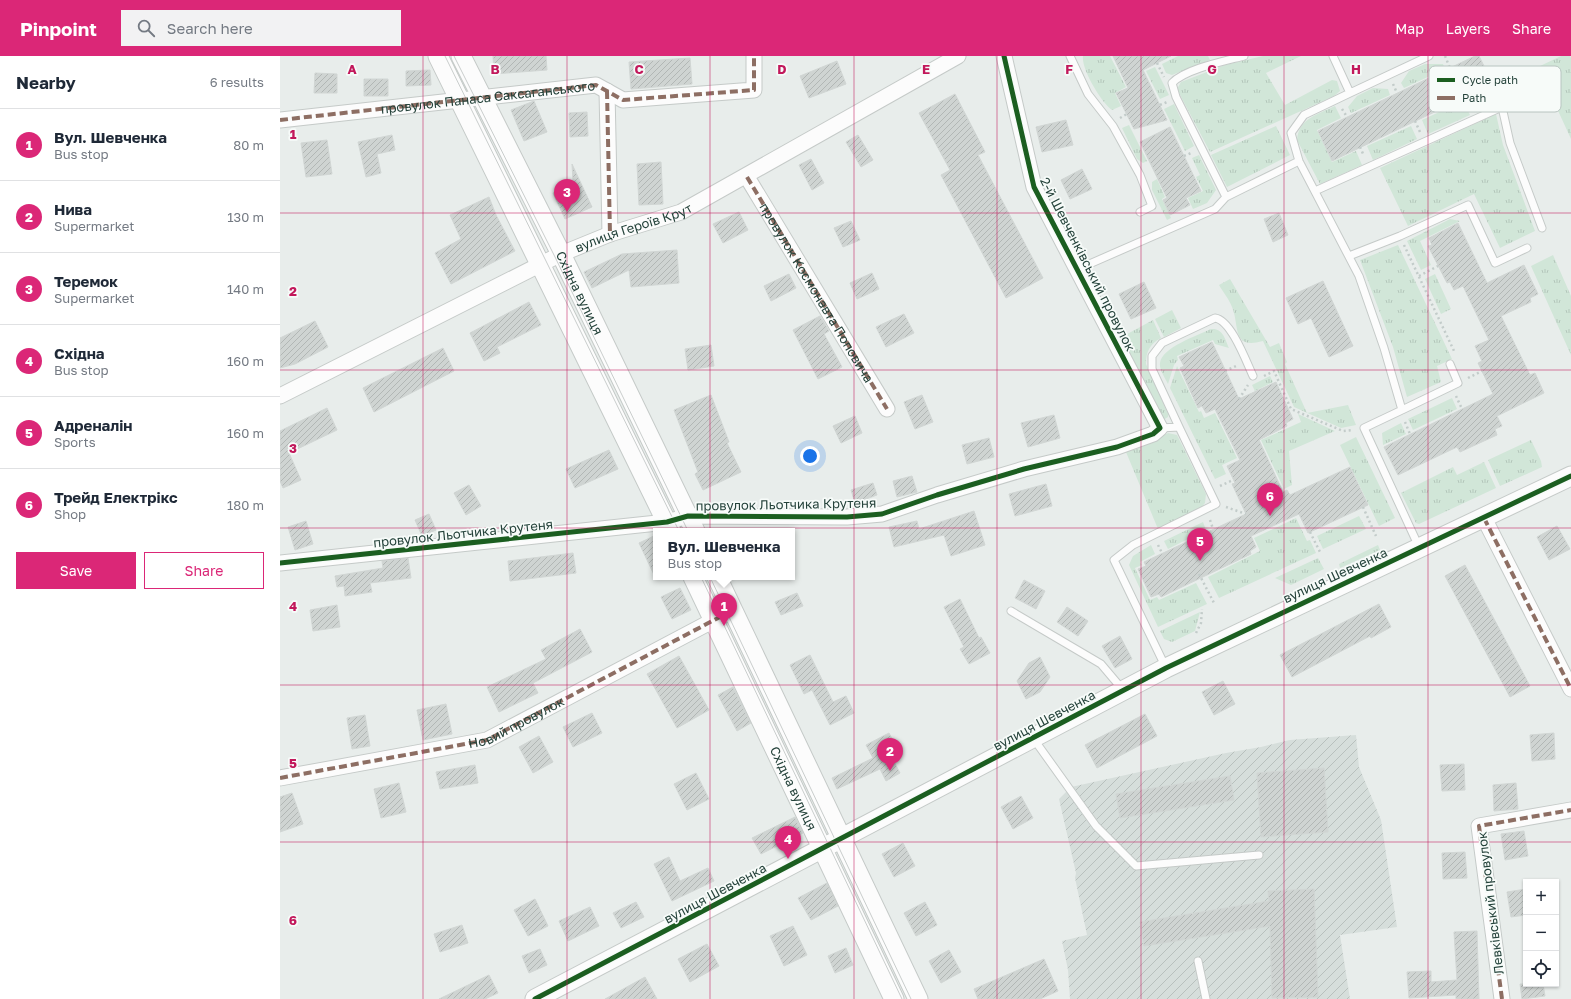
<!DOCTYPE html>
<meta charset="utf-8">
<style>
body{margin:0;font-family:"Golos Text",sans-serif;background:#f2f2f3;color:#1f2937}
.controls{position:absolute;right:12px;bottom:12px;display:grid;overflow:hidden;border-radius:0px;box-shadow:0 1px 3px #0004}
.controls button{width:36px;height:36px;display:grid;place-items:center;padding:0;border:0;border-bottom:1px solid #e0e1e3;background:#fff;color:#1f2937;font:20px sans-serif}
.you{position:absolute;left:530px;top:400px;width:14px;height:14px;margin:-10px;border:3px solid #fff;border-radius:50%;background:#1a73e8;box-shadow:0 0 0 6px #1a73e833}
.badge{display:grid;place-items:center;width:26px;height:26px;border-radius:50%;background:#db2777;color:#fff;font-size:13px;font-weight:700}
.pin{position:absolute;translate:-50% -33px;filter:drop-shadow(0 1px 2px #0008)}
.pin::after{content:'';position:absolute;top:21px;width:14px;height:12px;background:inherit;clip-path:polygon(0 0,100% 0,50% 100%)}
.popup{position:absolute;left:373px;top:472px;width:142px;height:52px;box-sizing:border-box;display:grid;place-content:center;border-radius:0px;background:#fff;filter:drop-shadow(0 1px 3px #0005);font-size:13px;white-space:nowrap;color:#747a83}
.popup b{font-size:15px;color:#1f2937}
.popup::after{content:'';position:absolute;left:50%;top:100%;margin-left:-8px;border:8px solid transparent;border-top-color:#fff}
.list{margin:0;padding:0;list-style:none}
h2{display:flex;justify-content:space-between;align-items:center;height:52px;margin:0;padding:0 16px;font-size:17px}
h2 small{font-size:13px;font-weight:400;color:#747a83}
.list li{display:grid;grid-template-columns:26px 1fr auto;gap:12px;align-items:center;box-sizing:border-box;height:72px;padding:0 16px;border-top:1px solid #e0e1e3}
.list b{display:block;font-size:15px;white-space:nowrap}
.list p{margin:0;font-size:13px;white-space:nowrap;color:#747a83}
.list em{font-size:13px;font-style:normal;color:#747a83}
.actions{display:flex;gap:8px;padding:12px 16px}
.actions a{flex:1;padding:9px 0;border:1px solid #db2777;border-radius:0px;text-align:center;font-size:14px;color:#db2777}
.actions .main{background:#db2777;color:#fff}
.icon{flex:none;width:22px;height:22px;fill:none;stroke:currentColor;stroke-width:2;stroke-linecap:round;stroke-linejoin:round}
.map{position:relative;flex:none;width:1291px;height:943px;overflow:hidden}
header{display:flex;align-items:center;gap:24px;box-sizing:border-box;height:56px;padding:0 20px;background:#db2777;color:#fff}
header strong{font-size:19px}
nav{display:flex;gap:22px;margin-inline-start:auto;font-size:14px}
.search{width:280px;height:36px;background:#f2f2f3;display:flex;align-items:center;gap:10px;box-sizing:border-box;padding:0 14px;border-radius:0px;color:#747a83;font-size:15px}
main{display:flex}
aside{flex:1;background:#fff}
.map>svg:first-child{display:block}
</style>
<header>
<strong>Pinpoint</strong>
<div class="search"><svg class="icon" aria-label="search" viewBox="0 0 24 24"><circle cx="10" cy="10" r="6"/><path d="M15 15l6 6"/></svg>Search here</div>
<nav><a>Map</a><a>Layers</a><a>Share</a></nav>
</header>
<main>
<aside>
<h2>Nearby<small>6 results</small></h2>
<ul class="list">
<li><span class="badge">1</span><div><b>Вул. Шевченка</b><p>Bus stop</p></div><em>80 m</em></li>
<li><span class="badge">2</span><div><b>Нива</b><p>Supermarket</p></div><em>130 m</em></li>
<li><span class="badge">3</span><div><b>Теремок</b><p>Supermarket</p></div><em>140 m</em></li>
<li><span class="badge">4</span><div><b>Східна</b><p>Bus stop</p></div><em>160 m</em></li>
<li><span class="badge">5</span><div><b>Адреналін</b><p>Sports</p></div><em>160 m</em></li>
<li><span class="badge">6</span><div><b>Трейд Електрікс</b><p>Shop</p></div><em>180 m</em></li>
</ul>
<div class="actions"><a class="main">Save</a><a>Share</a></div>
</aside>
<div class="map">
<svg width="1291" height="943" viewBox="0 0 1291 943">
<defs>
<pattern id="industrial-furrows" width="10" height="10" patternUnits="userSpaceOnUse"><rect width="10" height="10" fill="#d6dedb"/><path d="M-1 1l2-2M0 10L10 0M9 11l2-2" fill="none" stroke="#b8c0bd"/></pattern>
<pattern id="grass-tufts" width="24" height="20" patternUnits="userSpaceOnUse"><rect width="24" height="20" fill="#d1e6d8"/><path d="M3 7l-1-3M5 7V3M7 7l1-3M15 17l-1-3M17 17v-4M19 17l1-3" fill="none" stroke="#b3c6ba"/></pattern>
<pattern id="building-hatch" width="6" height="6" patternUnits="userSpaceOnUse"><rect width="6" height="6" fill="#cfd4d2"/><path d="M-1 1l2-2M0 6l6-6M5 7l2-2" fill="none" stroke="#b2b7b5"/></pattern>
</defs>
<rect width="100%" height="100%" fill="#e8edeb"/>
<path fill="url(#industrial-furrows)" d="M1076,679L1079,711L1101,764L1117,871L1060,879L1070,943H790L788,914L782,885L807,879L795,822L796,817L779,743L791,731L946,697L981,691L1010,684Z"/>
<path fill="url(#grass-tufts)" d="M803,0H830L846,31L835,37L841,50L832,54C822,47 801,13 803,0Z
M898,0H928L930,4L892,19L886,17L882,8Z
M983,0H1021L986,17L1005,49L1052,24L1057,25L1060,35L1054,40L930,96L897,33L901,26L945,9Z
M1281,0H1290L1291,2V83L1258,11Z
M1145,8H1163L1165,13L1124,32L1121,27L1129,15Z
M875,11L889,39L880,43L866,15Z
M1214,30L1220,46L1200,55L1193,40Z
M1093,32L1108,33L1110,39L1071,57L1068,51L1077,40Z
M1183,45L1190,59L1148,78L1142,64Z
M894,48L914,90L905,95L884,53Z
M1055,50L1061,62L1037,74L1052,106L1076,95L1082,109L1040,128L1017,84C1019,62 1037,59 1055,50Z
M1216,58L1223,89L1255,175L1220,192L1194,138L1128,170L1100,112Z
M849,69L867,105L863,107L857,103L842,72Z
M996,70L1010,99L947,131L931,99Z
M1131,70L1137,83L1093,104L1087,90Z
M919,99L936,134L927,147L913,153L908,142L923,135L916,121L920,119L912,102Z
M877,123L885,141L882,143L891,162L887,164L872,134V126Z
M1170,163L1180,165L1140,185L1151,209L1141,214L1127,185Z
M1118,189L1172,303L1157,310L1161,326L1127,341L1113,291L1080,204Z
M1273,199L1291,240V299L1251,210Z
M1155,218L1171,253L1161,258L1145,223Z
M950,223L990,291L999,287L1007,306L1005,308L1027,357L1068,349L1076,369L1061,372L1014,351L983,285C951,294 960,270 952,251C949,243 943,236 939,229Z
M892,254L901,272L884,281L875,263Z
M873,264L881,282C870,288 866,295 866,308L888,358V361L883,364L838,283Z
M931,273C943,272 945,283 949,292L935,288L933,284L897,300L898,304L894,309L888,328C885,322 879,314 880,307C882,291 917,280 931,273Z
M897,310L919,356L921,355L924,362L935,357L957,402L942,409L946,418L935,423L890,332Z
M990,320L993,326L975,335L972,329Z
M1172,342L1177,353L1133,374L1128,363Z
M1018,358L1055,375L1009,395L1012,429L1004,433L981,384L1021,366Z
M1121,367L1126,378L1103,389L1102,377Z
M888,377L897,379L926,438L925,447L920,453L878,473L846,396L861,391Z
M1076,381L1115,462L1099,470L1060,389Z
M1251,384L1261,405L1262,411L1220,430L1208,404Z
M1204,406L1216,432L1139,468L1136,467L1121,437L1173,411L1177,419Z
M1079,460L1086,473L1043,493L1037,480Z
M1016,462L1027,485L1030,484L1036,497L939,542L928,521L980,495L974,482Z
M923,466L926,474L888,493L884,485Z
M871,489L875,498L860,506L862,509L855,512L870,544L877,541L879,544L916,527L927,548L878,571L849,509L853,500Z
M1098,489L1100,494L1060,512L1059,508Z
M1038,502L1044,513L1011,529L995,522Z
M920,556L915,575L892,586L884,583L880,575Z"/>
<path fill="url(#building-hatch)" stroke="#d1d6d4" d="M213,0H266L267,14L214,18Z
M833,0H891L863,14L887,64L854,73L836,37L848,32Z
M1195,0H1199L1213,28L1052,105L1038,75Z
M410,2L412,28L351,33L349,6Z
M557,5L566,28L529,42L520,20Z
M150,14L151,29L126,30V15Z
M35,17L57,18V37H34Z
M84,23H108V40H84Z
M675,38L705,96L698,99L763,222L726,242L661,119L670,114L639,57Z
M254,45L267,76L244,85L231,54Z
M307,56L308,80L290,81L289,57Z
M786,64L793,89L762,96L756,71Z
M890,71L921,135L906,142L910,149L890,159L883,144L887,142L860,86Z
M112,79L115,94L97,98L101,117L86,121L78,86Z
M578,79L593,104L581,111L566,86Z
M47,84L52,118L26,121L21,87Z
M531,103L544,127L532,134L519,109Z
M381,106L383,148L359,149L357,108Z
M292,108L312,151L285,163L273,137L289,130L294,142Z
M802,113L812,133L790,143L781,124Z
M209,141L216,159L235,195L171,228L155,197L181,183L170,159Z
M459,156L468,174L443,187L433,168Z
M999,157L1008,179L993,186L984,163Z
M571,165L580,184L563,191L554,172Z
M1178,167L1207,227L1244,209L1258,238L1250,242L1251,246L1221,260L1250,319L1255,317L1264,337L1217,360L1222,370L1215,373L1217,379L1180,396L1177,391L1118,419L1104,391L1213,338L1198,307L1202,305L1195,290L1209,284L1183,230L1174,234L1170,226L1167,227L1148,190L1152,189L1149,182Z
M397,194L399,227L351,231L349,214L312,232L304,216L342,198Z
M592,217L599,233L577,243L570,227Z
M509,218L516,232L491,245L484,230Z
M1043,225L1073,290L1049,301L1031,262L1018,268L1006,242Z
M864,226L876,252L851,263L839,238Z
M249,246L261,269L217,291L220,297L204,305L190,277Z
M624,258L634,277L606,291L596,271Z
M540,260L549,275L544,278L562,311L538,323L513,274Z
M35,265L48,291L15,308L0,312V282Z
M932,286L959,343L996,326L1013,363L1006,367L1007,370L979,384L1003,436L1007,434L1010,439L1070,411L1088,449L1028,477L1019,458L971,480L976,491L970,495L971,498L881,541L879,538L871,541L858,513L866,510L864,506L966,458L952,428L955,427L947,410L960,404L935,353L926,357L922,350L918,352L900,312L904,310L899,301Z
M431,289L434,310L408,314L405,293Z
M163,292L174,315L94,356L83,332Z
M431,339L449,386L447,387L461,416L423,434L415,418L418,416L394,354Z
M642,339L653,366L635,373L624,346Z
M47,352L57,374L9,397L21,424L3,432L0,425V375Z
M774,359L780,382L748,391L741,367Z
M575,360L582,377L561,387L553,370Z
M709,382L714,401L687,408L682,389Z
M329,394L338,413L295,432L286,413Z
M632,420L637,436L617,441L613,425Z
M593,427L597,439L575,447L571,434Z
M766,428L772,450L735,460L729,438Z
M189,429L201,450L186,459L174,437Z
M694,455L705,489L671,500L664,479L614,491L609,471L637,465L639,473Z
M149,458L156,474L142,480L135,464Z
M26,465L33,488L15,494L8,471Z
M1277,470L1290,493L1269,504L1257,481Z
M376,479V523L359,487Z
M293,497L296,517L230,525L228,505Z
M128,502L131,522L90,527L92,536L65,540L64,530L57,531L55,520L103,512L102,505Z
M1185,509L1250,630L1230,641L1165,520Z
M744,524L765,535L756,553L735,542Z
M400,532L411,554L392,563L381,541Z
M517,537L523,550L501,559L495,546Z
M680,543L699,582L701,581L710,597L689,608L680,593L684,591L664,551Z
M1099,548L1111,571L1091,582L1090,580L1012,621L1000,599Z
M57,549L60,571L33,575L30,554Z
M787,551L808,565L798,580L777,566Z
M300,573L312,596L253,627L258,637L219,656L207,631L266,603L261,594Z
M840,580L852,603L835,612L822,590Z
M530,599L553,646L566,640L574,657L550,669L532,634L524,638L510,609Z
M399,600L429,654L397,672L367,618Z
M760,601L770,621L760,636L746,643L737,625L749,607Z
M943,625L955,648L934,659L922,636Z
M453,631L471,667L457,675L438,639Z
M166,648L172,678L143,684L137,654Z
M312,657L322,677L293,691L283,671Z
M865,658L877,680L817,712L805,689Z
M85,659L90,690L72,693L67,662Z
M609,677L619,696L611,700L620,717L606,725L600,713L557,733L552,722L593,702L586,689Z
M1274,677L1275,703L1252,705L1250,679Z
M259,680L273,706L253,717L239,691Z
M1184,708L1185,734L1162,735L1160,709Z
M195,709L198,727L160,733L156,716Z
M1044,712L1048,776L981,781L977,717Z
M416,717L429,743L407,754L394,728Z
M950,720L954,744L840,762L836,738Z
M119,727L126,756L101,762L94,733Z
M1236,727L1238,753L1214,755L1213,729Z
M12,737L23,768L0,776V741Z
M741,740L753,762L733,773L721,751Z
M515,761L523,777L481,798L472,782Z
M1244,775L1248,800L1225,804L1221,778Z
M623,787L635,810L614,821L602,798Z
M1185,796L1187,822L1163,823L1162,797Z
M389,801L400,825L428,812L434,825L392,845L374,808Z
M547,827L558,850L531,864L518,842Z
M1034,833L1038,941L992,942L990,870L864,890L860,866L989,845L988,835Z
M1246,833V859L1231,861L1227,836Z
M255,843L268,870L248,880L234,854Z
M356,846L364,861L341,872L333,857Z
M645,846L657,869L636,880L624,857Z
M310,851L319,870L288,885L279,865Z
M182,869L188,887L160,896L154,878Z
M513,870L527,899L504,910L490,880Z
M1197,875L1199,943H1176V939L1129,942L1127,916L1151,915V926L1177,924L1174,876Z
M427,888L439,910L410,926L398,903Z
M566,892L573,909L555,917L548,900Z
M260,893L267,909L249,917L242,900Z
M669,894L681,916L661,927L649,905Z
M764,903L778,935L760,943H698L694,933Z
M209,919L218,937L205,943H159Z
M365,921L377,943H325Z
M1240,928H1263L1265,940L1242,943Z"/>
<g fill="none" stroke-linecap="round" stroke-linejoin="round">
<g stroke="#c5cac8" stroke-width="9">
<path id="service" d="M790,0L808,38L833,70L860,119L872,150L860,156
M1053,0L1070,37L1024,59L1011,77L1019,105L1079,220L1104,292L1122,354L1084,372L1139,491
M1070,37L1149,0
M1035,135L1222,51L1230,87L1262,172
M946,141L896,41L892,27C905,13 945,5 964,0
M1069,200L1120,180L1188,149L1215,207L1247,192
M798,213L935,153L946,141L1019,105
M1122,354L1178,327L1170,308
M899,371L872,313V300L882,287L935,262C951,264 966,305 973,320
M880,372L899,371L936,448L853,489L834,504L886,612
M731,555L821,608L843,634
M753,682L816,770L856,810L979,799
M918,905L926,943"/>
</g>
<g stroke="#c5cac8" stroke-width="17">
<g id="minor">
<path d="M327,35L330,178"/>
<path d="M0,64L316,29L343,44L474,34V0"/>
<path d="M467,121L607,353"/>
<path id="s1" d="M0,340L281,198L330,178L401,156L678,0"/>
<path d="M1204,462L1291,633"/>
<path d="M0,507L387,466L408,460L567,461L602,458L657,439L744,413L837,391L873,378L880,372L754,131L724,0"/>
<path d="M0,722L207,684L453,554"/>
<path d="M1222,943L1199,770L1291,754"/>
</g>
</g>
<g stroke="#c5cac8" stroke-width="21">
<g id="tertiary">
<path d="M158,0L391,475"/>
<path id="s2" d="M181,0L281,198L415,475"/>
<path id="s3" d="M413,521L614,943"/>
<path d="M437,521L638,943"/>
<path d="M255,943L886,612L1291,420"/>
</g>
</g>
<path stroke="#c3ccca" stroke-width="2.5" stroke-dasharray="2 3" stroke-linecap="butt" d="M1165,0L1170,12
M877,7L884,21
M1113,28L1117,37
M1187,40L1193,52
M880,49L887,46
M1062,53L1067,61
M840,62L847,58
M1135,65L1140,76
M1080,91L1084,100
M904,100L911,97
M1124,189L1175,297
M1139,220L1158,210
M945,315L956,310
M984,320L994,315L1011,353L1063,375L1073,374
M1188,322L1202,315
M1176,340L1182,353
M959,343L968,329
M1125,366L1130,378
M940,430L953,424
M946,451L966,458
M1083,451L1096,480
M930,464L933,473
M1030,476L1041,498
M878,489L882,497
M919,518L934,547
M916,577L921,567L922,553"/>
<use href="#service" stroke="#fcfcfc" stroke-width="7"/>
<use href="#minor" stroke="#fcfcfc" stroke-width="15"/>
<use href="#tertiary" stroke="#fcfcfc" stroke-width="19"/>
<path stroke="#c9cdcc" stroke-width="1" d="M165,0L399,475
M174,0L275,201L408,475
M421,521L622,943
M430,521L631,943"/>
<g stroke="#8d6e63" stroke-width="4" stroke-dasharray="8 4" stroke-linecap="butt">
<path d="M327,35L330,178"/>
<path id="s4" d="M0,64L316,29L343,44L474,34V0"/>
<path id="s5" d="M467,121L607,353"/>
<path d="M1204,462L1291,633"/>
<path id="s6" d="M0,722L207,684L453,554"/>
<path d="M1222,943L1199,770L1291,754"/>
</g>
<g stroke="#f7fbf9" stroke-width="8">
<path id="cycleway" d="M0,507L387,466L408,460L567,461L602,458L657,439L744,413L837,391L873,378L880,372L754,131L724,0
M255,943L886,612L1291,420"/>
</g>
<use href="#cycleway" stroke="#1b5e20" stroke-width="5"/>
</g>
<path fill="none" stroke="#c2185b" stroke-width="1" stroke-opacity="0.55" d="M143,0V943M287,0V943M430,0V943M574,0V943M717,0V943M861,0V943M1004,0V943M1148,0V943M0,157H1291M0,314H1291M0,472H1291M0,629H1291M0,786H1291"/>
<g text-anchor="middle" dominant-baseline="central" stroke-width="3.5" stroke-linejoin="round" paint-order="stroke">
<g font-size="13" fill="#24423a" stroke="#f7fbf9">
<text stroke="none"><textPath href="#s4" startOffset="209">провулок Панаса Саксаганського</textPath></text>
<text stroke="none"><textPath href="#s1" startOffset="392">вулиця Героїв Крут</textPath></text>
<text transform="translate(808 208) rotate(63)">2-й Шевченківський провулок</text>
<text stroke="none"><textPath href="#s2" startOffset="265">Східна вулиця</textPath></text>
<text stroke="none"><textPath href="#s5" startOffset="135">провулок Космонавта Поповича</textPath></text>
<text transform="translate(506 448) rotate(-1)">провулок Льотчика Крутеня</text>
<text transform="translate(183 477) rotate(-6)">провулок Льотчика Крутеня</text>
<text transform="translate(1055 519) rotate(-25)">вулиця Шевченка</text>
<text transform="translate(764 664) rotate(-28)">вулиця Шевченка</text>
<text stroke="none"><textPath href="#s6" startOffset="244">Новий провулок</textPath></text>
<text stroke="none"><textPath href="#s3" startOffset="234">Східна вулиця</textPath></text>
<text transform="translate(435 837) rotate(-28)">вулиця Шевченка</text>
<text transform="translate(1210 847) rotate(-97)">Левківський провулок</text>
</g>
</g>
<rect x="1149" y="10" width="132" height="46" rx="6" fill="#f7fbf9" stroke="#b8c4c0" stroke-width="1"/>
<rect x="1157" y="22" width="18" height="4" fill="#1b5e20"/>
<rect x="1157" y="40" width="18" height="4" fill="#8d6e63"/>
<g font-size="11" fill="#24423a">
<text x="1182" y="28">Cycle path</text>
<text x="1182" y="46">Path</text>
</g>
<g font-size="13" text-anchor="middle" font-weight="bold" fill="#c2185b" stroke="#f7fbf9" stroke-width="3.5" stroke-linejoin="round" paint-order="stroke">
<text x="72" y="18">A</text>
<text x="215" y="18">B</text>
<text x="359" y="18">C</text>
<text x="502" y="18">D</text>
<text x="646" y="18">E</text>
<text x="789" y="18">F</text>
<text x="932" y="18">G</text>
<text x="1076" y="18">H</text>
<text x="13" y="83">1</text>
<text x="13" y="240">2</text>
<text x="13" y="397">3</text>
<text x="13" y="555">4</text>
<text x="13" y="712">5</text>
<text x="13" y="869">6</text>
</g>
</svg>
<div class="controls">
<button>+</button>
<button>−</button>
<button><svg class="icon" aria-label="locate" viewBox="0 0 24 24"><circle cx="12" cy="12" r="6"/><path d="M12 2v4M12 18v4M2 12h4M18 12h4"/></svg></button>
</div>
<div class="you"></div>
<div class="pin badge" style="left:444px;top:570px">1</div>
<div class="popup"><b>Вул. Шевченка</b>Bus stop</div>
<div class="pin badge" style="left:610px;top:715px">2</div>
<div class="pin badge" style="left:287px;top:156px">3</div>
<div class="pin badge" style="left:508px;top:803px">4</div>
<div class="pin badge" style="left:920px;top:505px">5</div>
<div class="pin badge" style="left:990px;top:460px">6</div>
</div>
</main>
